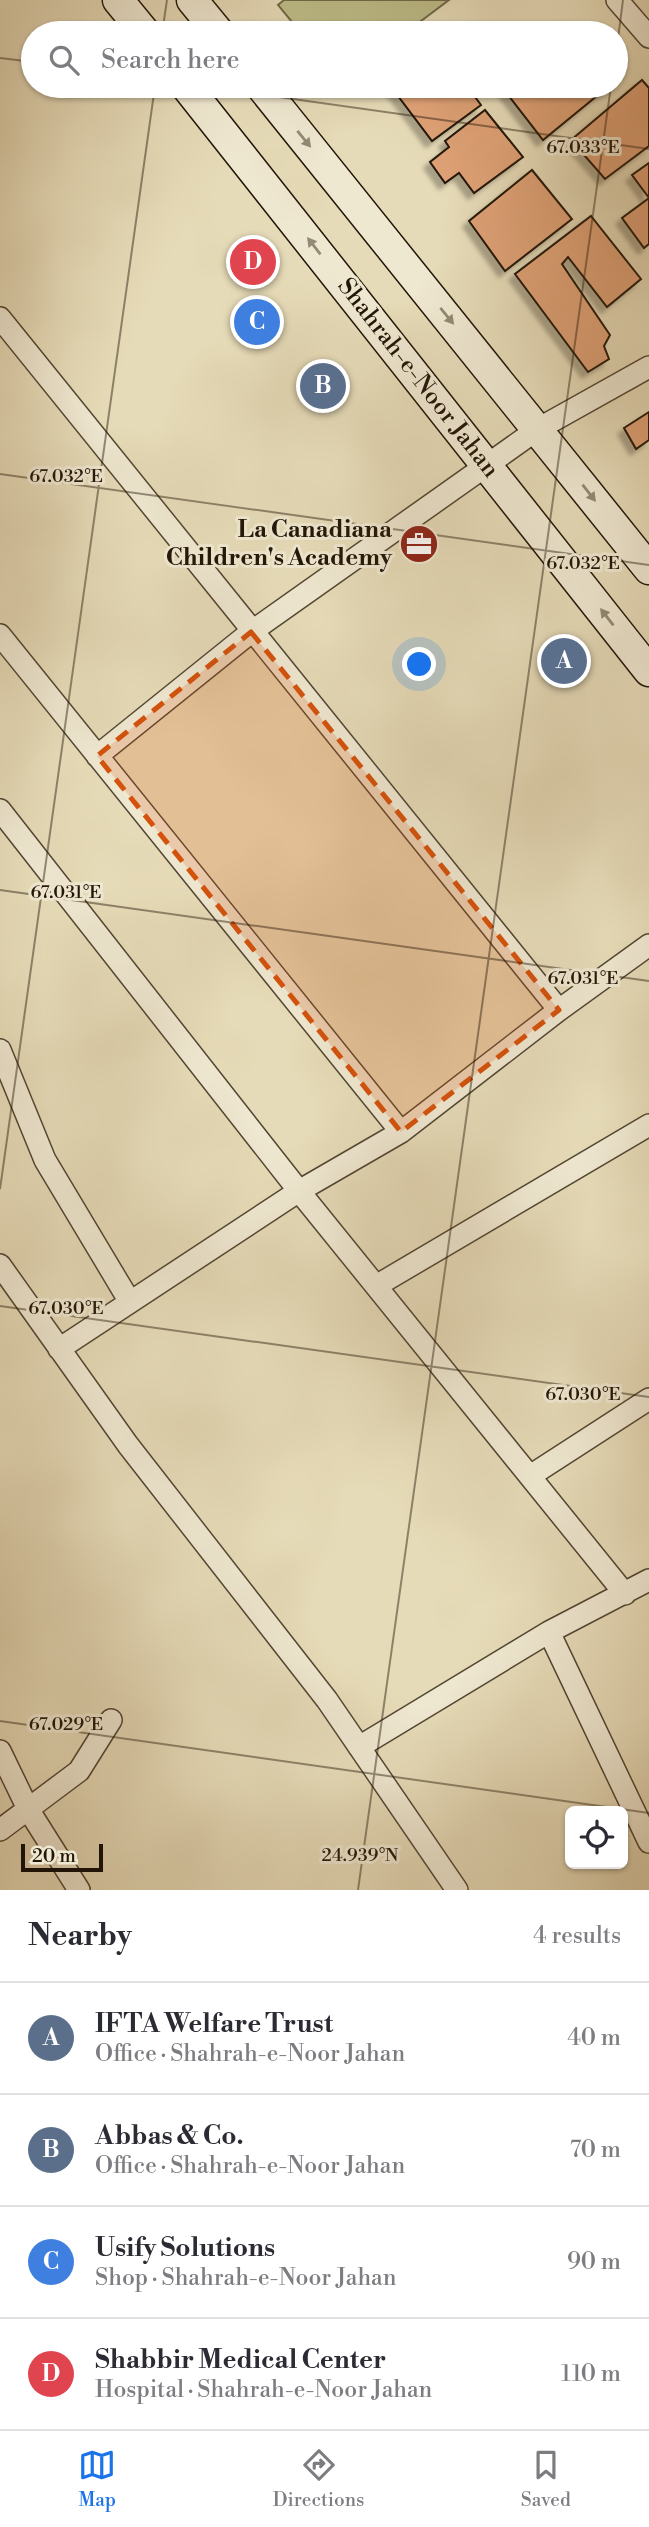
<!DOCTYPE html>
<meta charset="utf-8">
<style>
body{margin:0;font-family:"Libre Bodoni",serif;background:#f2f2f3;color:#2b2b33}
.controls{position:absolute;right:21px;bottom:21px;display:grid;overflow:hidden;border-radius:10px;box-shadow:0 2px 5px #0004}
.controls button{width:63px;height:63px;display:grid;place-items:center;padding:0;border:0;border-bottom:2px solid #e1e1e2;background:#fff;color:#2b2b33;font:35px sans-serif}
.scale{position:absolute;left:21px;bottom:18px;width:82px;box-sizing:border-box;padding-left:7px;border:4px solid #221507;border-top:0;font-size:19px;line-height:24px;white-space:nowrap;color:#221507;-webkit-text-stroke:5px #efe8d1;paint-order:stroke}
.you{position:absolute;left:420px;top:665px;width:24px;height:24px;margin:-18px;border:5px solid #fff;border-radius:50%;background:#1a73e8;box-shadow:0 0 0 10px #1a73e833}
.badge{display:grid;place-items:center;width:46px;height:46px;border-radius:50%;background:#1a73e8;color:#fff;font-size:23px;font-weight:700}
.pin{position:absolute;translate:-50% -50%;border:4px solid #fff;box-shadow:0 2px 7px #0006}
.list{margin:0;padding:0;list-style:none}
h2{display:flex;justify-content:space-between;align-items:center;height:91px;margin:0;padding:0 28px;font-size:30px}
h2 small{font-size:23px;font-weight:400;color:#7c7c81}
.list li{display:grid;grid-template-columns:46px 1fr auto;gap:21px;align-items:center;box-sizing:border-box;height:112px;padding:0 28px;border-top:2px solid #e1e1e2}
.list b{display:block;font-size:26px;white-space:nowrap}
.list p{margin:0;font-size:23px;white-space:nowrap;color:#7c7c81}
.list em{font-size:23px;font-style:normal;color:#7c7c81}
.icon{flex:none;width:38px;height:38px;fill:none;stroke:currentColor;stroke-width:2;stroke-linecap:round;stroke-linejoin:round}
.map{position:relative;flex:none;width:649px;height:1890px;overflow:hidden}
.search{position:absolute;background:#fff;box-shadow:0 2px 5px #0004;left:21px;right:21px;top:21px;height:77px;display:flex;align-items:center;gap:18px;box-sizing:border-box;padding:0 24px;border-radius:38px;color:#7c7c81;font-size:26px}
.sheet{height:539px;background:#fff}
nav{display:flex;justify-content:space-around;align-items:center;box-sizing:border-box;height:98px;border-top:2px solid #e1e1e2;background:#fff;font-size:19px;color:#7c7c81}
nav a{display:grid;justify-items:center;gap:4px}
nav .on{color:#1a73e8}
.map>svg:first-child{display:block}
</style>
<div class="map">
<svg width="649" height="1890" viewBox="0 0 649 1890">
<defs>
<filter id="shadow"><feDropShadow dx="-6" dy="6" stdDeviation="2" flood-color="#0004"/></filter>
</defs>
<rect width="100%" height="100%" fill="#e6dbb8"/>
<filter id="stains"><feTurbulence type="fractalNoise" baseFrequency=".00286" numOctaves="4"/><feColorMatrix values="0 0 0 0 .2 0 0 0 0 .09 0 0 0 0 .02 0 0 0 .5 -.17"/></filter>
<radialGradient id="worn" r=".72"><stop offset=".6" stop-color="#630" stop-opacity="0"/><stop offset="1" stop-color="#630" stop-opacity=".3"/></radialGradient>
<path fill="#bdbd89" stroke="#706948" stroke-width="2" d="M284,0H449L405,33H301L278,5Z"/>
<path fill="#dfa277" stroke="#221507" stroke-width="2" filter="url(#shadow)" d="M642,80L649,88V146L605,179L571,140Z
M395,86H467L481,105L432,141L392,88Z
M512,86H609L543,140L505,91Z
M485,110L523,157L474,193L459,173L445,183L430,162L449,147L445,141Z
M649,163V244L644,248L622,218L649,198L632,175Z
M532,170L572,219L505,271L469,221Z
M591,216L641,279L607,307L568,257L562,264L610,335L604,346L609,359L588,372L515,274Z
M649,412V440L636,449L624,428Z"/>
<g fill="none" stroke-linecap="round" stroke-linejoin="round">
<g stroke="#534633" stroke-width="24">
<path id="minor" d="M617,0L649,37
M0,318L559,1010
M0,635L401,1132
M97,756L251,632L538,429L649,367
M0,810L299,1191L625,1594
M0,1050L45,1160L130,1302
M0,1265L128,1445L327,1700L457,1890
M376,1286L649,1125
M59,1349L299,1191L401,1132L559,1010L649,945
M530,1476L649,1399
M549,1632L649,1842
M359,1747L549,1632L649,1580
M0,1751L28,1809L79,1890
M0,1830L79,1771L111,1720"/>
</g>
<g stroke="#221507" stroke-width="33">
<path id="secondary" d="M118,0L145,33
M192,0L219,33
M186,86L649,671
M261,86L649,569"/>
</g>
<use href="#minor" stroke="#efe8d1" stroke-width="21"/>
<use href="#secondary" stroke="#efe8d1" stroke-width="30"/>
</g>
<defs><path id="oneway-solid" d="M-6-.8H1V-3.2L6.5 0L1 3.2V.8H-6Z" transform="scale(1.75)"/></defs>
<g fill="#938976">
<use href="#oneway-solid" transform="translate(304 139) rotate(51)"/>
<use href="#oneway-solid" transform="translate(314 246) rotate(-128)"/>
<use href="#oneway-solid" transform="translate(447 316) rotate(51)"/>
<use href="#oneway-solid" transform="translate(589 493) rotate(52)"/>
<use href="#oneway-solid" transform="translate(607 617) rotate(-128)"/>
</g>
<path fill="#d4520c" fill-opacity="0.2" stroke="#d4520c" stroke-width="5" stroke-dasharray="14 9" stroke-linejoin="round" d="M251,632L559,1010L401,1132L97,756Z"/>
<path fill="none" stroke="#221507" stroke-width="2" stroke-opacity="0.45" d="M162,33L167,0M616,54L623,0M0,58L33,62M200,86L649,149M0,474L649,565M0,890L649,981M0,1189L155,86M0,1306L649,1397M0,1721L649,1813M358,1890L611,86"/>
<defs>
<g id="office-disc" transform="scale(2.0125)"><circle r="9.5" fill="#8f2418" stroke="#efe8d1"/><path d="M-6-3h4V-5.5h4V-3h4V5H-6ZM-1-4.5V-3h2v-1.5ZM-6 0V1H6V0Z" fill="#fff"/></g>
</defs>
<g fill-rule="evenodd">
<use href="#office-disc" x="419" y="544"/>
</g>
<g text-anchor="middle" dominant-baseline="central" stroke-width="6" stroke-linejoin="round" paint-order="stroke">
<g font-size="24" fill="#221507" stroke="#efe8d1">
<text transform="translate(418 378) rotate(52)">Shahrah-e-Noor Jahan</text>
</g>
<g font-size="24" font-weight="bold" fill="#221507" stroke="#efe8d1" text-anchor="end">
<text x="392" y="530">La Canadiana<tspan x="392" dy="28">Children's Academy</tspan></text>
</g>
</g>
<g font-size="18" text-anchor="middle" fill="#221507" stroke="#efe8d1" stroke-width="6" stroke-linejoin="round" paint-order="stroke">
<text x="583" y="153">67.033°E</text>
<text x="66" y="482">67.032°E</text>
<text x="583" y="569">67.032°E</text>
<text x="66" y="898">67.031°E</text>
<text x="583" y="984">67.031°E</text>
<text x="66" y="1314">67.030°E</text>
<text x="583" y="1400">67.030°E</text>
<text x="66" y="1730">67.029°E</text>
<text x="360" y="1861">24.939°N</text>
</g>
<rect width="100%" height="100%" filter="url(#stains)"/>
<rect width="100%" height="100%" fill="url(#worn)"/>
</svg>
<div class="controls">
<button><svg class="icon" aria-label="locate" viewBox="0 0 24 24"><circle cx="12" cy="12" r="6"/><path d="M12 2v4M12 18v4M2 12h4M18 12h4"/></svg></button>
</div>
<div class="scale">20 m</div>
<div class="you"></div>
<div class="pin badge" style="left:564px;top:661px;background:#5c6f8a">A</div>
<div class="pin badge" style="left:323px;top:386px;background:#5c6f8a">B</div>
<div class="pin badge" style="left:257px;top:322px;background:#3f7fe0">C</div>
<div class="pin badge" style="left:253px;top:262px;background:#e0444e">D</div>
<div class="search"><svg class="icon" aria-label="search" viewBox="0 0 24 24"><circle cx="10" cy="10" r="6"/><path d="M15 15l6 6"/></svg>Search here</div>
</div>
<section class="sheet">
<h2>Nearby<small>4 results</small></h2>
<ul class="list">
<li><span class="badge" style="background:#5c6f8a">A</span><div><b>IFTA Welfare Trust</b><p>Office · Shahrah-e-Noor Jahan</p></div><em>40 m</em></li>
<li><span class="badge" style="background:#5c6f8a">B</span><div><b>Abbas &amp; Co.</b><p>Office · Shahrah-e-Noor Jahan</p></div><em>70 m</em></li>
<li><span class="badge" style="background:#3f7fe0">C</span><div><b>Usify Solutions</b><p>Shop · Shahrah-e-Noor Jahan</p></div><em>90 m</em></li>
<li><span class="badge" style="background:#e0444e">D</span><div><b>Shabbir Medical Center</b><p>Hospital · Shahrah-e-Noor Jahan</p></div><em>110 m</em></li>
</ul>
</section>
<nav>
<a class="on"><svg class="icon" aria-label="map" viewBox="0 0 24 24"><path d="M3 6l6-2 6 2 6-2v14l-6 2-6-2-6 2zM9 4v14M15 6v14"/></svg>Map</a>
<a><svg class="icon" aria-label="directions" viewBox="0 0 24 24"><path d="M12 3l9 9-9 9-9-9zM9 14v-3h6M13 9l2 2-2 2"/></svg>Directions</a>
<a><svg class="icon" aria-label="saved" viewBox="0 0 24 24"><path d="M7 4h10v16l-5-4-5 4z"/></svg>Saved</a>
</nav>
